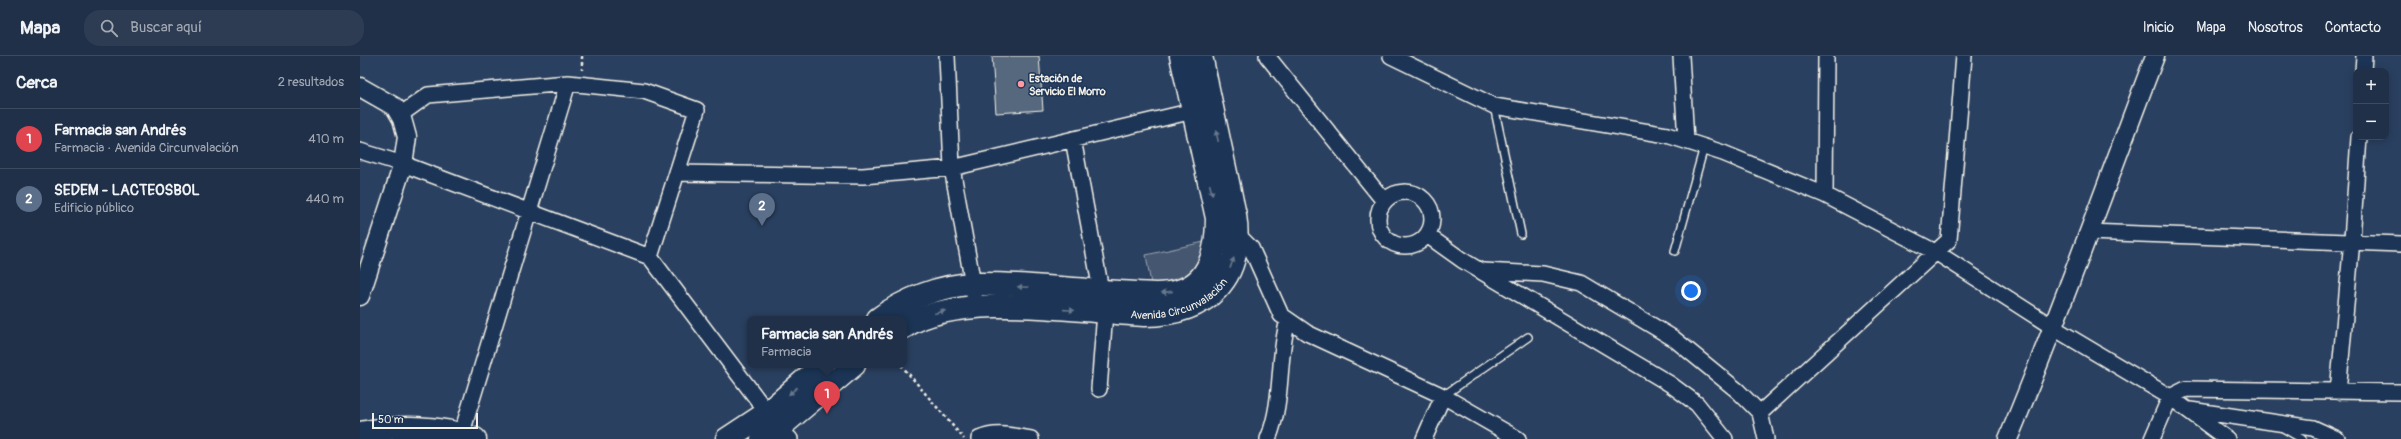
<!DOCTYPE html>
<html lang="es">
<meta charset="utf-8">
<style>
body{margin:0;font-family:Pangolin,sans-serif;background:#2d3c52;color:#f1f3f6}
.controls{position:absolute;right:12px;top:12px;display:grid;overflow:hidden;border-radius:8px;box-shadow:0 2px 10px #0003}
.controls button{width:36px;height:36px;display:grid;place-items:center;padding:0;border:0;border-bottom:1px solid #3d4b60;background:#203048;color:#f1f3f6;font:20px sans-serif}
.scale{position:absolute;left:12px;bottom:10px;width:106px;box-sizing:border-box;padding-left:4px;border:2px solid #f4f1e8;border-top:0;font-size:11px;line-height:14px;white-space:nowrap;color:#f4f1e8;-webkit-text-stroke:3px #1d3557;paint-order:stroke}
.you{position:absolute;left:1331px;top:235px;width:14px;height:14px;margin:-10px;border:3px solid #fff;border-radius:50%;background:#1a73e8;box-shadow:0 0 0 6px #1a73e833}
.badge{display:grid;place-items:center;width:26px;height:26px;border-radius:50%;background:#90b9f0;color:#fff;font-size:13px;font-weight:700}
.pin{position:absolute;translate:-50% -33px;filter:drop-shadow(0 1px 2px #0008)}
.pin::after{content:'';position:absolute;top:21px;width:14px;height:12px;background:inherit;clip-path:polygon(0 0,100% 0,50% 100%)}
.popup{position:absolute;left:387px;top:260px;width:160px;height:52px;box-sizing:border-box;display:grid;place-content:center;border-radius:8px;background:#203048;filter:drop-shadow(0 1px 3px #0005);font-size:13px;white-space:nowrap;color:#a2a9b4}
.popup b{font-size:15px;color:#f1f3f6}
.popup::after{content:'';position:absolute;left:50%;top:100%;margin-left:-8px;border:8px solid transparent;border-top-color:#203048}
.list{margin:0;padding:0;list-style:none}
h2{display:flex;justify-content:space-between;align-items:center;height:52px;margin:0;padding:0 16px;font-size:17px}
h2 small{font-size:13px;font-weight:400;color:#a2a9b4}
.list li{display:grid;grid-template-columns:26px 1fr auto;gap:12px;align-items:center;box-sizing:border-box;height:60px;padding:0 16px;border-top:1px solid #3d4b60}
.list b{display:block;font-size:15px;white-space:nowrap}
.list p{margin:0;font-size:13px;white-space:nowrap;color:#a2a9b4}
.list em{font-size:13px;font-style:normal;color:#a2a9b4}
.icon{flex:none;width:22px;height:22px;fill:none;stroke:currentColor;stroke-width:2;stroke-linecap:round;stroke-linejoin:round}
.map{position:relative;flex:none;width:2041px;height:383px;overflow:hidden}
header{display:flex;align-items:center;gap:24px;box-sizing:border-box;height:56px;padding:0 20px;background:#203048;border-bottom:1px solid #3d4b60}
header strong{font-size:19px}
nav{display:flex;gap:22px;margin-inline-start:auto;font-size:14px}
.search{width:280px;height:36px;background:#2d3c52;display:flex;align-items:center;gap:10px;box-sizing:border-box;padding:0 14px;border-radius:16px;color:#a2a9b4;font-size:15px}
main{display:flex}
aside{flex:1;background:#203048}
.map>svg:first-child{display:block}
</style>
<header>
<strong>Mapa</strong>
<div class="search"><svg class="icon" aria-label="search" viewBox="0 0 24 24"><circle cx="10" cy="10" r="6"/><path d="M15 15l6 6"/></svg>Buscar aquí</div>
<nav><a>Inicio</a><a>Mapa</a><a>Nosotros</a><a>Contacto</a></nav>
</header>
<main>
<aside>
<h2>Cerca<small>2 resultados</small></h2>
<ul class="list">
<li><span class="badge" style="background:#e0444e">1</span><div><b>Farmacia san Andrés</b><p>Farmacia · Avenida Circunvalación</p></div><em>410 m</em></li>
<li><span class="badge" style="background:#5c6f8a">2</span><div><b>SEDEM - LACTEOSBOL</b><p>Edificio público</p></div><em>440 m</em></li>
</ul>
</aside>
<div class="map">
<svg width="2041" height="383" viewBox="0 0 2041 383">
<rect width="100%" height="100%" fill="#2a4060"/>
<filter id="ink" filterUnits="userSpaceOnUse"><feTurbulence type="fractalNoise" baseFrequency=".025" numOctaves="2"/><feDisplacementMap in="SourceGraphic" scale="8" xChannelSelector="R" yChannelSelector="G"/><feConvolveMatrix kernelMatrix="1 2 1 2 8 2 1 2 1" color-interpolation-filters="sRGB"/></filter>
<g filter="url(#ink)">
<path fill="#445771" stroke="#9ca4ac" d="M844,186C838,220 821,223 791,228L786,199Z"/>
<path fill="#56677d" stroke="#f4f1e8" d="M632,0H679L683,54L636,57Z"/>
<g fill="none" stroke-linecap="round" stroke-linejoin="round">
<g stroke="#f4f1e8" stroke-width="10">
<path id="service" d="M1134,50L1161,178
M1315,195L1344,91
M1083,340L1168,281
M1923,372L1942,383"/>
</g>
<g stroke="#f4f1e8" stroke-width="18">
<path id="minor" d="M587,0L592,112L613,228L615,249
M907,0L1024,145
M1031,0L1134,50L1307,79L1363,97L1465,139L1577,197L1694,272L1810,341L1867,383
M1321,0L1326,85
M2003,15L2004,0
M40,59L68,39L208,27L284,35L337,54L290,201
M713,83L745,256L739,333
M0,95L43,108L290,201L419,372L430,383
M318,117L503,120L592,112L833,55
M1018 163a27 27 0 1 1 54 0a27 27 0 1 1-54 0Z
M1465,139L1466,0
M1728,176L2041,188
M878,179L891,192L921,259L947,277L1083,340L1158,383
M1067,179L1102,204L1310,328L1337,348L1365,383
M1123,215L1183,218L1221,227L1313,282L1378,335L1400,357L1406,383
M1978,336L1992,184L1999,81
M1830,354L1953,372L1977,383
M1400,357L1589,184L1604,0
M100,383L208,27
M619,383C636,375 653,380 671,383
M908,383C924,344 917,303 928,264
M1064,383L1083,340
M1792,383L1810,341L1826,333L2041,336"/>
</g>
<g stroke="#f4f1e8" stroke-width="21">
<path id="tertiary" d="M0,31L35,51L42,63L47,81L43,108L0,240
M1648,383C1701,257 1746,128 1795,0"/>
</g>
<g stroke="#f4f1e8" stroke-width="25">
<g id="trunk">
<path d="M518,263C544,243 582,229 614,228C661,227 712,234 760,236C781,237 809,242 829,231C853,218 857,186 857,162L821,0"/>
<path id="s1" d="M544,271C598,235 719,255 784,259C847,258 885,224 875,159L841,0"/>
<path d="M0,377C36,370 80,369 115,383"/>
<path d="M367,383L408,356L462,309"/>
<path d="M402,383L419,372L494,309"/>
</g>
</g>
<path stroke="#f4f1e8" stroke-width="2.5" stroke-dasharray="3 3" stroke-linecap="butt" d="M222,0V14
M541,309L604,383"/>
<use href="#service" stroke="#1d3557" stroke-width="7"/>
<use href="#minor" stroke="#1d3557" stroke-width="15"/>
<use href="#tertiary" stroke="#1d3557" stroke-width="18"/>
<use href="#trunk" stroke="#1d3557" stroke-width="22"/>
</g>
<defs><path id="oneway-solid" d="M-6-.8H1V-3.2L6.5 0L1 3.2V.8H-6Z"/></defs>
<g fill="#68778a">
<use href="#oneway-solid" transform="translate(857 80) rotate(-103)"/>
<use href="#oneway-solid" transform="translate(851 134) rotate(77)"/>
<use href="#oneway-solid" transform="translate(872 207) rotate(-70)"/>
<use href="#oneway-solid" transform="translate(663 231) rotate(-177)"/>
<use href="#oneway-solid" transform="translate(807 236) rotate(174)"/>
<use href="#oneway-solid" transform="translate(709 254) rotate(4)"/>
<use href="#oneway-solid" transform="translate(580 256) rotate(-15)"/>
<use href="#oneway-solid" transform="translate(433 335) rotate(139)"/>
</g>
</g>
<circle fill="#ff9aa2" stroke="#1d3557" stroke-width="1.5" cx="661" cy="28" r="4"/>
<g text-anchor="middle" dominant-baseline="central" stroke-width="3" stroke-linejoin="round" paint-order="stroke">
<g font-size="11" font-weight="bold" fill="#f4f1e8" stroke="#1d3557" text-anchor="start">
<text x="669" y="22">Estación de<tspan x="669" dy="13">Servicio El Morro</tspan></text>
</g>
<g font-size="11" fill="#f4f1e8" stroke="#1d3557">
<text stroke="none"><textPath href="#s1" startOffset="283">Avenida Circunvalación</textPath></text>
</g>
</g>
</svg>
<div class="controls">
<button>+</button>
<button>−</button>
</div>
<div class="scale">50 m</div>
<div class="you"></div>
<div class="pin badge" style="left:467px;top:358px;background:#e0444e">1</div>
<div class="popup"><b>Farmacia san Andrés</b>Farmacia</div>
<div class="pin badge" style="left:402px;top:170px;background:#5c6f8a">2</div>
</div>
</main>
